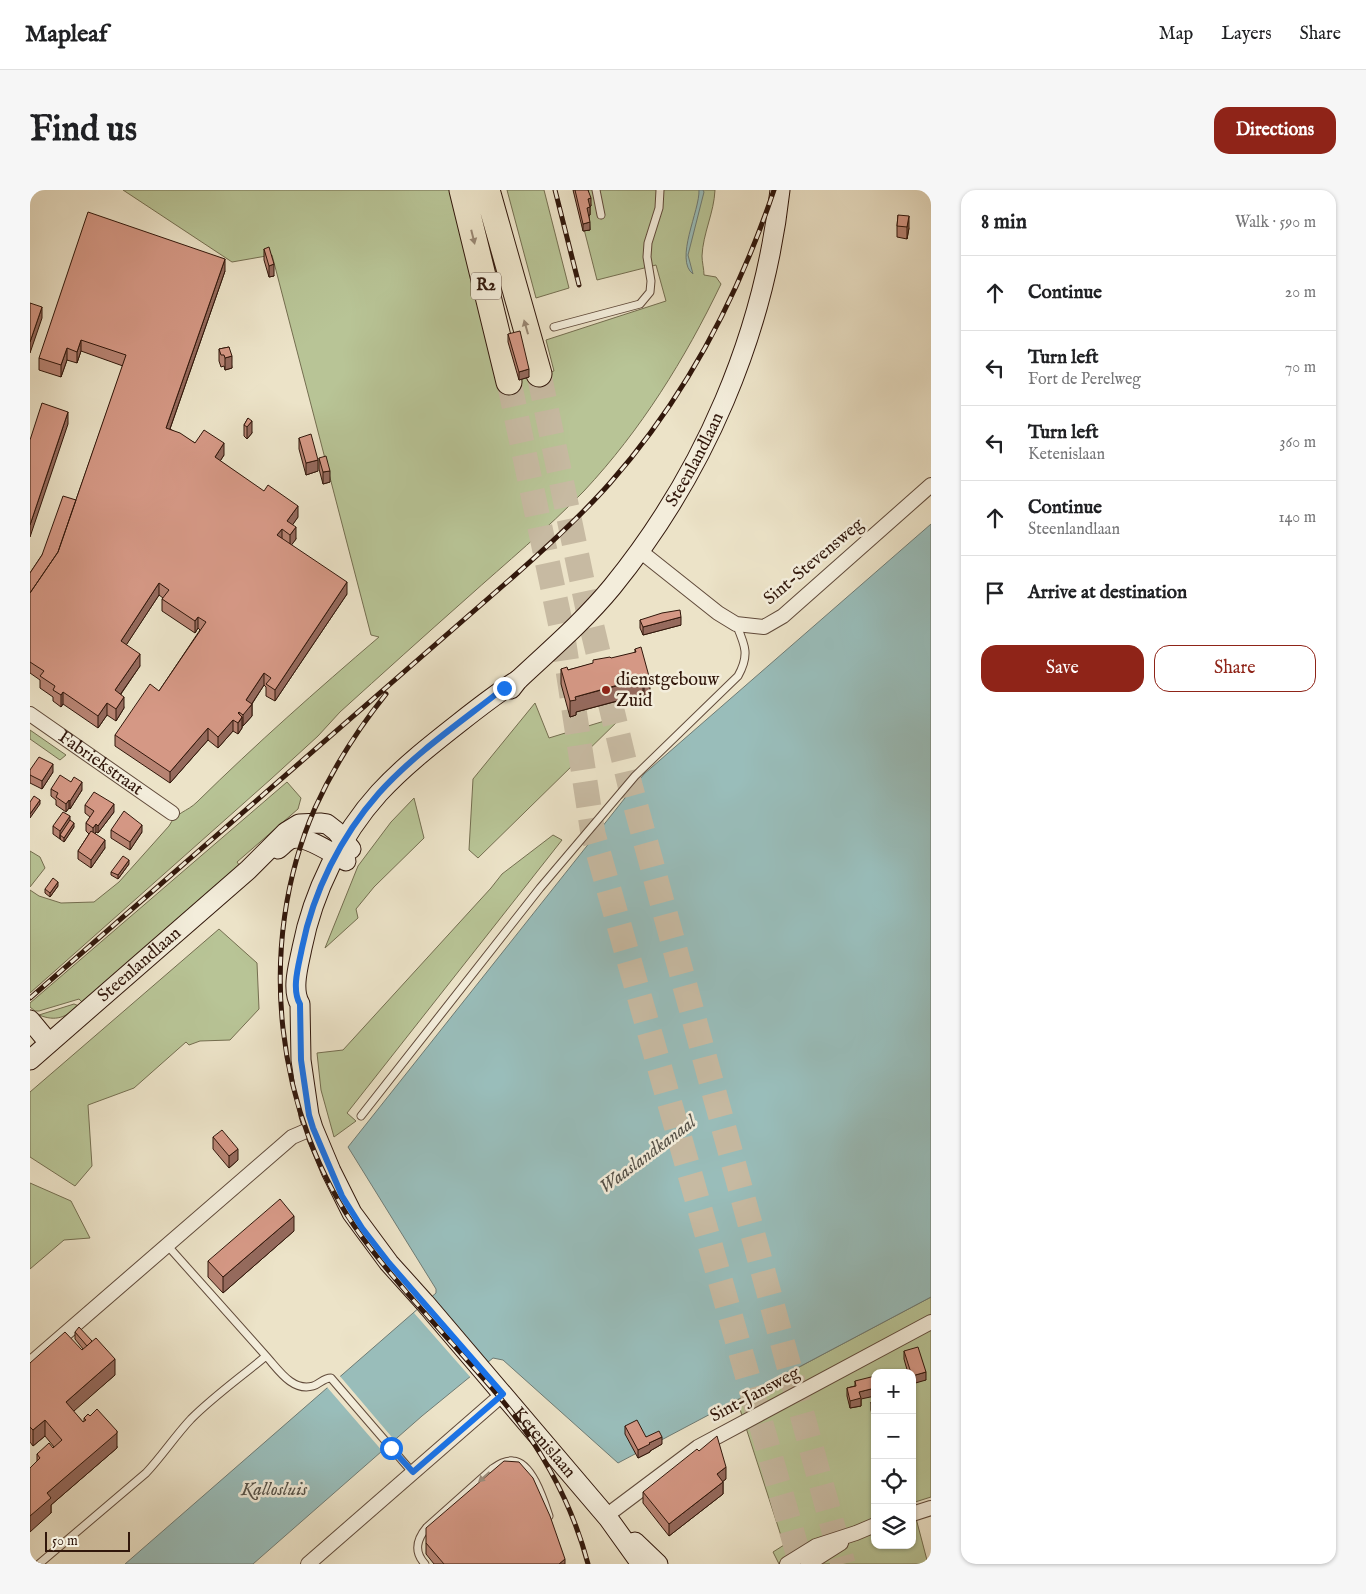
<!DOCTYPE html>
<meta charset="utf-8">
<style>
body{margin:0;font-family:"IM FELL English",serif;background:#f6f6f6;color:#202124}
.controls{position:absolute;right:15px;bottom:15px;display:grid;overflow:hidden;border-radius:10px;box-shadow:0 1px 4px #0004}
.controls button{width:45px;height:45px;display:grid;place-items:center;padding:0;border:0;border-bottom:1px solid #e0e0e0;background:#fff;color:#202124;font:25px sans-serif}
.scale{position:absolute;left:15px;bottom:12px;width:85px;box-sizing:border-box;padding-left:5px;border:2px solid #31170b;border-top:0;font-size:14px;line-height:18px;white-space:nowrap;color:#31170b;-webkit-text-stroke:4px #f3eddb;paint-order:stroke}
.stop{position:absolute;width:15px;height:15px;margin:-11px;border:4px solid #1a73e8;border-radius:50%;background:#fff}
.stop.end{background:#1a73e8;border-color:#fff;box-shadow:0 1px 5px #0008}
.list{margin:0;padding:0;list-style:none}
h2{display:flex;justify-content:space-between;align-items:center;height:65px;margin:0;padding:0 20px;font-size:21px}
h2 small{font-size:16px;font-weight:400;color:#757577}
.list li{display:grid;grid-template-columns:32px 1fr auto;gap:15px;align-items:center;box-sizing:border-box;height:75px;padding:0 20px;border-top:1px solid #e0e0e0}
.list b{display:block;font-size:19px;white-space:nowrap}
.list p{margin:0;font-size:16px;white-space:nowrap;color:#757577}
.list em{font-size:16px;font-style:normal;color:#757577}
.actions{display:flex;gap:10px;padding:15px 20px}
.actions a{flex:1;padding:11px 0;border:1px solid #8f2418;border-radius:15px;text-align:center;font-size:18px;color:#8f2418}
.actions .main{background:#8f2418;color:#fff}
.icon{flex:none;width:28px;height:28px;fill:none;stroke:currentColor;stroke-width:2;stroke-linecap:round;stroke-linejoin:round}
.map{position:relative;flex:none;width:901px;height:1374px;overflow:hidden;border-radius:15px}
header{display:flex;align-items:center;gap:30px;box-sizing:border-box;height:70px;padding:0 25px;background:#fff;border-bottom:1px solid #e0e0e0}
header strong{font-size:24px}
nav{display:flex;gap:28px;margin-inline-start:auto;font-size:18px}
.intro{display:flex;align-items:center;justify-content:space-between;box-sizing:border-box;height:120px;padding:0 30px}
h1{margin:0;font-size:35px}
.button{padding:12px 22px;border-radius:15px;background:#8f2418;color:#fff;font-size:18px;font-weight:700}
main{display:flex;gap:30px;padding:0 30px}
aside{flex:1;background:#fff;border-radius:15px;box-shadow:0 1px 4px #0004}
.map>svg:first-child{display:block}
</style>
<header>
<strong>Mapleaf</strong>
<nav><a>Map</a><a>Layers</a><a>Share</a></nav>
</header>
<div class="intro"><h1>Find us</h1><a class="button">Directions</a></div>
<main>
<div class="map">
<svg width="901" height="1374" viewBox="0 0 901 1374">
<rect width="100%" height="100%" fill="#ece3c8"/>
<filter id="stains"><feTurbulence type="fractalNoise" baseFrequency=".004" numOctaves="4"/><feColorMatrix values="0 0 0 0 .2 0 0 0 0 .09 0 0 0 0 .02 0 0 0 .5 -.17"/></filter>
<radialGradient id="worn" r=".72"><stop offset=".6" stop-color="#630" stop-opacity="0"/><stop offset="1" stop-color="#630" stop-opacity=".3"/></radialGradient>
<path fill="#b8c496" stroke="#746e50" fill-rule="evenodd" d="M93,0H420L469,194L524,181L516,150L636,111L626,75L567,90L544,0H685C684,23 673,43 672,66C672,72 674,79 674,85L686,87L691,94C655,169 611,240 554,301C517,339 476,373 437,408C394,446 352,484 310,522L288,546L241,589L0,803V700L9,706L31,713L64,712L89,692L139,636C146,622 157,622 167,612C226,554 287,500 349,447L341,445L242,65L202,72Z
M477,0H514L539,98L506,108Z
M505,513L519,548L594,525L448,668L439,660L443,589Z
M0,540L36,565L30,570L0,549Z
M257,592L271,608L268,619L207,672L210,676L53,813L49,809L9,821H5L0,817V813Z
M384,608L394,648L344,697L326,719L328,728L295,758L328,676L361,632Z
M523,645L532,650L317,923L326,931L304,947L291,900L287,863L313,860L461,698L472,684Z
M0,661L10,667L15,678L0,697Z
M189,739L227,773L229,819L200,850L170,851L159,855L156,852L104,898L58,915L62,976L45,996L0,967V902Z
M44,814L49,816C36,827 26,832 9,825Z
M0,993L41,1011L60,1048L34,1050L0,1079Z
M901,1107V1307L882,1313L898,1374H749L743,1362L754,1355L707,1210ZM845,1183H882V1355H845Z"/>
<path fill="#99bdba" stroke="#6f7b74" d="M669,0H673L674,2L658,65L663,84C644,70 670,20 669,0Z
M901,334V1107L588,1273L473,1170L463,1168L392,1226L223,1374H95L406,1103V1099L318,957L614,584Z"/>
<path fill="#ece3c8" d="M395,1113L459,1174L442,1189L384,1123Z
M309,1185L366,1252L354,1263L296,1196Z"/>
<g fill="none" stroke-linecap="round" stroke-linejoin="round">
<path stroke="#c7baa2" stroke-width="25" stroke-dasharray="25 12" stroke-linecap="butt" d="M509,184L560,429L600,595L813,1374
M479,192L532,441L563,644L771,1374"/>
<g stroke="#604a3a" stroke-width="9">
<path id="lane" d="M566,0L571,25
M524,137L610,114L620,102L621,91L617,67L618,53L629,18L630,0
M331,926L510,698L605,586L708,486C720,465 715,455 706,434
M236,1166C248,1179 262,1202 283,1196C290,1194 293,1188 301,1188L383,1283
M9,1374L116,1283C132,1266 145,1246 161,1229C184,1206 211,1187 236,1166L137,1055
M395,1374C383,1361 387,1349 397,1337L462,1279C468,1275 475,1270 483,1271C502,1272 514,1311 519,1326"/>
</g>
<g stroke="#604a3a" stroke-width="16">
<g id="street">
<path d="M610,361L688,423L706,434L734,437L753,426L901,295"/>
<path id="s1" d="M0,524L142,623"/>
<path d="M0,1174L254,954L262,947L283,938"/>
<path d="M882,1324L901,1318"/>
<path d="M576,1326L668,1257L901,1132"/>
<path d="M278,1374L473,1204"/>
<path d="M757,1374L786,1356L826,1343L845,1335"/>
<path d="M778,1374L811,1353"/>
</g>
</g>
<g stroke="#31170b" stroke-width="21">
<g id="secondary">
<path id="s2" d="M488,490C467,503 448,518 429,533C401,555 373,577 349,603C311,645 283,702 272,758C269,774 261,799 270,814L271,870L279,925L283,938L301,981L322,1023L359,1073L395,1113L578,1328L611,1374"/>
<path id="s3" d="M481,499L488,490C520,460 554,431 582,397C674,284 734,145 750,0"/>
<path d="M248,659C252,656 256,651 261,649C275,644 303,664 316,671"/>
<path d="M0,830L19,853"/>
<path id="s4" d="M0,870L218,680L256,642L269,634L290,633L297,634L306,641L321,659"/>
<path d="M605,1352L628,1374"/>
</g>
</g>
<g stroke="#31170b" stroke-width="27">
<path id="highway" d="M432,0L479,192
M457,0L509,184"/>
</g>
<use href="#lane" stroke="#f3eddb" stroke-width="7"/>
<use href="#street" stroke="#f3eddb" stroke-width="14"/>
<use href="#secondary" stroke="#f3eddb" stroke-width="19"/>
<use href="#highway" stroke="#ece3c8" stroke-width="25"/>
<g stroke="#31170b" stroke-width="5">
<path id="rail" d="M525,0L549,95
M356,504C328,539 304,576 285,618C225,755 244,926 332,1047C366,1093 407,1136 445,1179C459,1195 474,1211 486,1228C519,1272 544,1321 558,1374
M0,808L484,386C518,356 550,327 580,293C655,208 708,107 744,0"/>
</g>
<use href="#rail" stroke="#f3eddb" stroke-width="3" stroke-dasharray="9" stroke-linecap="butt"/>
</g>
<path fill="#b78372" stroke="#31170b" d="M543,0H558L561,16L560,17V25L559,26L560,40L553,41Z
M868,25L879,38L877,49L867,47V36Z
M234,59L244,86L239,87L234,70Z
M195,81L140,239L165,253L194,265L190,271L268,327L262,335L266,349L261,355L317,404L245,511L236,506V497L234,495L222,514V526L213,536H212V538L208,544L203,541L188,558L178,550L140,593L85,556V545L129,501L170,440L168,438L165,443L132,421V409L133,408L129,405L96,455L110,476L91,504L94,518L86,531L77,525L68,538L33,514L31,517L23,511V507L10,498V490L0,483V383L12,365L46,310L93,176L51,161L47,173L37,170L31,187L9,180V168Z
M478,144L499,187L489,190L478,152Z
M199,157L202,178L195,180L194,176L191,177L189,171V159Z
M218,228L222,243L217,249L214,246V235Z
M269,248L288,281L276,285L269,259Z
M289,268L300,292L293,294L289,279Z
M610,430L651,435L613,445L610,438Z
M605,459L620,505L614,507L613,504L588,511L546,522V525L540,527L531,494V479L538,480L605,463Z
M0,580L23,582L12,599L0,593Z
M41,592L52,600L40,619L39,618L36,622L26,615V610L21,606V599Z
M55,615L84,622L68,643L66,642L65,643L75,658L61,678L48,669V661L59,644L56,641V633L60,627L55,623Z
M40,630L44,637L34,652L23,644V636Z
M81,640L112,642L100,660L81,648Z
M99,674L88,689L81,685V682Z
M28,696L20,707L15,703V699Z
M183,947L208,970L199,978L183,959Z
M264,1041L193,1103L178,1087V1071Z
M45,1142L85,1185L43,1221L53,1232L54,1231V1228L87,1256V1258L21,1315V1323L7,1272V1264L24,1257L15,1246L3,1256L0,1252V1173L52,1160L53,1159L45,1149Z
M874,1161L896,1190L882,1183H878L874,1169Z
M825,1191L831,1209V1216L820,1218L817,1206V1198L825,1196Z
M845,1211V1237L841,1220V1212Z
M595,1236L616,1247L632,1254L620,1261V1262L608,1268L595,1244Z
M696,1289L693,1291V1304L639,1346L613,1313V1302Z
M396,1353L535,1374H404L396,1364Z"/>
<path fill="#956a5d" stroke="#31170b" d="M561,8V16L558,17V9Z
M560,17V25L557,26V18Z
M879,26V38L877,49V37Z
M560,32V40L553,41V34Z
M195,69V81L136,250V238Z
M244,74V86L239,87V76Z
M12,117V128L0,163V152Z
M51,150V161L47,173V162Z
M37,158V170L31,187V175Z
M202,166V178L195,180V168Z
M499,179V187L489,190V182Z
M38,222V234L0,347V335Z
M222,231V243L217,249V237Z
M194,253V265L185,279V267Z
M288,270V281L276,285V273Z
M300,281V292L293,294V282Z
M268,316V327L257,343V331Z
M266,337V349L260,357V345Z
M252,339V351L247,345Z
M317,392V404L245,511V500Z
M129,393V405L91,463V451Z
M168,427V438L165,443V431Z
M651,427V435L613,445V437Z
M110,464V476L85,512V500Z
M234,483V495L219,518L222,514V526L213,536V525L216,510Z
M613,489V504L546,522V525L540,527V511L545,507Z
M620,490V505L614,507V491Z
M33,502V514L31,517V505Z
M94,507V518L86,531V519Z
M77,513V525L68,538V526Z
M209,522V532L212,527V538L208,544V523Z
M203,530V541L188,558V547Z
M178,538V550L140,593V582Z
M23,574V582L12,599V591Z
M52,592V600L40,619V611Z
M10,610V614L0,628V624Z
M39,610V618L36,622V614Z
M84,614V622L68,643V636Z
M40,626V634L30,645V649V641Z
M44,633V637L34,652V648Z
M66,634V642L63,646V638Z
M112,635V642L100,660V652Z
M75,650V658L61,678V670Z
M99,670V674L88,689V685Z
M28,692V696L20,707V703Z
M208,959V970L199,978V966Z
M264,1026V1041L193,1103V1087Z
M85,1169V1185L36,1228V1212Z
M896,1182V1190L882,1194V1186Z
M845,1198V1206L831,1209V1216L820,1218V1211L829,1202Z
M15,1230V1246L3,1256V1240Z
M87,1241V1258L21,1315V1323L0,1342V1326L17,1303Z
M632,1247V1254L620,1261V1262L608,1268V1260L619,1253Z
M696,1277V1289L687,1296V1284Z
M693,1292V1304L639,1346V1334Z
M535,1369V1374H529Z"/>
<path fill="#d59885" stroke="#31170b" d="M545,0H558L561,8L558,9L560,17L557,18L560,32L553,34Z
M58,22L195,69L136,238L150,243L165,253L174,240L194,253L185,267L234,301L238,295L268,316L257,331L266,337L260,345L252,339L247,345L317,392L245,500L236,494L241,488L234,483L216,510L222,514L213,525L209,522L208,523L212,527L208,533L203,530L188,547L178,538L140,582L85,545L120,494L129,501L176,432L168,427L165,431L132,409L139,400L129,393L91,451L110,464L85,500L94,507L86,519L77,513L68,526L33,502L31,505L23,500L25,496L10,486L14,481L0,472V403L28,362L96,165L51,150L47,162L37,158L31,175L9,168Z
M868,25L879,26L877,37L867,36Z
M239,57L244,74L239,76L234,59Z
M0,113L12,117L0,152Z
M490,141L499,179L489,182L478,144Z
M199,157L202,166L195,168L194,165H191L189,159Z
M12,213L38,222L0,335V250Z
M218,228L222,231L217,237L214,235Z
M281,244L288,270L276,273L269,248Z
M296,266L300,281L293,282L289,268Z
M33,306L46,310L28,362L0,403V383L12,365Z
M650,420L651,427L613,437L610,430L632,423Z
M611,457L620,490L614,491L613,489L588,495L545,507L546,510L540,511L531,479L537,477L538,480L563,473V470L580,467L581,468L606,462L605,459Z
M9,567L23,574L12,591L0,585V580Z
M30,585L41,592L44,587L52,592L40,611L39,610L36,614L26,607L28,603L21,599Z
M64,602L84,614L68,636L66,634L63,638L56,633L64,621L55,615Z
M4,606L10,610L0,624V612Z
M94,621L112,635L100,652L81,640Z
M33,622L40,626L30,641L23,636Z
M40,630L44,633L34,648L30,645Z
M61,641L75,650L61,670L48,661Z
M93,666L99,670L88,685L81,682Z
M23,688L28,692L20,703L15,699Z
M192,940L208,959L199,966L183,947Z
M250,1009L264,1026L193,1087L178,1071Z
M49,1137L62,1151L57,1156L45,1142Z
M35,1142L52,1160L66,1148L85,1169L36,1212L53,1232L56,1230L54,1228L58,1224L60,1226L67,1219L87,1241V1243L17,1303L21,1308L0,1326V1278L10,1268L7,1264L19,1253L23,1258L32,1250L15,1230L3,1240L0,1237V1173Z
M888,1157L896,1182L882,1186V1183H881L874,1161Z
M845,1186V1198L829,1202L831,1208L820,1211L817,1198L826,1196L825,1191Z
M845,1211V1230L841,1212Z
M607,1230L616,1247L629,1241L632,1247L619,1253L620,1254L608,1260L595,1236Z
M687,1246L696,1277L687,1284L693,1292L639,1334L613,1302L667,1259L669,1261Z
M474,1271L489,1272L503,1288L520,1326L535,1369L529,1374H414L396,1353V1338Z"/>
<defs><path id="oneway-solid" d="M-6-.8H1V-3.2L6.5 0L1 3.2V.8H-6Z" transform="scale(1.25)"/></defs>
<g fill="#988773">
<use href="#oneway-solid" transform="translate(443 47) rotate(76)"/>
<use href="#oneway-solid" transform="translate(496 137) rotate(-106)"/>
</g>
<use fill="#9c8d7d" href="#oneway-solid" transform="translate(454 1287) rotate(138)"/>
<g fill="none" stroke-linecap="round" stroke-linejoin="round">
<path stroke="#1a73e8" stroke-width="6" d="M361,1258L383,1282L473,1204L359,1073L332,1038L312,1006L283,938L279,925L271,870L270,814C261,799 269,774 272,758C283,702 311,646 349,603C385,563 431,532 474,498"/>
</g>
<circle fill="#8f2418" stroke="#f3eddb" stroke-width="2" cx="576" cy="500" r="5"/>
<g text-anchor="middle" dominant-baseline="central" stroke-width="5" stroke-linejoin="round" paint-order="stroke">
<rect fill="#f3eddb" stroke="#6b5749" stroke-width="1" x="441" y="82.5" width="30" height="27" rx="4"/>
<g font-size="16" font-weight="bold" fill="#31170b">
<text x="456" y="96">R2</text>
</g>
<g font-size="18" fill="#31170b" stroke="#f3eddb">
<text stroke="none"><textPath href="#s3" startOffset="296">Steenlandlaan</textPath></text>
<text transform="translate(784 372) rotate(-40)">Sint-Stevensweg</text>
<text stroke="none"><textPath href="#s1" startOffset="86">Fabriekstraat</textPath></text>
<text stroke="none"><textPath href="#s4" startOffset="145">Steenlandlaan</textPath></text>
<text transform="translate(725 1205) rotate(-28)">Sint-Jansweg</text>
<text stroke="none"><textPath href="#s2" startOffset="930">Ketenislaan</textPath></text>
</g>
<g font-size="18" fill="#31170b" stroke="#f3eddb" text-anchor="start">
<text x="586" y="490">dienstgebouw<tspan x="586" dy="21">Zuid</tspan></text>
</g>
<g font-size="19" font-style="italic" fill="#555148" stroke="#f3eddb">
<text transform="translate(618 965) rotate(-37)">Waaslandkanaal</text>
<text x="244" y="1300">Kallosluis</text>
</g>
</g>
<rect width="100%" height="100%" filter="url(#stains)"/>
<rect width="100%" height="100%" fill="url(#worn)"/>
</svg>
<div class="controls">
<button>+</button>
<button>−</button>
<button><svg class="icon" aria-label="locate" viewBox="0 0 24 24"><circle cx="12" cy="12" r="6"/><path d="M12 2v4M12 18v4M2 12h4M18 12h4"/></svg></button>
<button><svg class="icon" aria-label="layers" viewBox="0 0 24 24"><path d="M12 4l9 5-9 5-9-5zM3 14l9 5 9-5"/></svg></button>
</div>
<div class="scale">50 m</div>
<div class="stop" style="left:361px;top:1258px"></div>
<div class="stop end" style="left:474px;top:498px"></div>
</div>
<aside>
<h2>8 min<small>Walk · 590 m</small></h2>
<ul class="list">
<li><svg class="icon" aria-label="ahead" viewBox="0 0 24 24"><path d="M12 20V5M6 11l6-6 6 6"/></svg><div><b>Continue</b></div><em>20 m</em></li>
<li><svg class="icon" aria-label="left" viewBox="0 0 24 24"><path d="M17 20v-9H6M10 6l-5 5 5 5"/></svg><div><b>Turn left</b><p>Fort de Perelweg</p></div><em>70 m</em></li>
<li><svg class="icon" aria-label="left" viewBox="0 0 24 24"><path d="M17 20v-9H6M10 6l-5 5 5 5"/></svg><div><b>Turn left</b><p>Ketenislaan</p></div><em>360 m</em></li>
<li><svg class="icon" aria-label="ahead" viewBox="0 0 24 24"><path d="M12 20V5M6 11l6-6 6 6"/></svg><div><b>Continue</b><p>Steenlandlaan</p></div><em>140 m</em></li>
<li><svg class="icon" aria-label="arrive" viewBox="0 0 24 24"><path d="M6 21V4h12l-3 4 3 4H6"/></svg><div><b>Arrive at destination</b></div></li>
</ul>
<div class="actions"><a class="main">Save</a><a>Share</a></div>
</aside>
</main>
